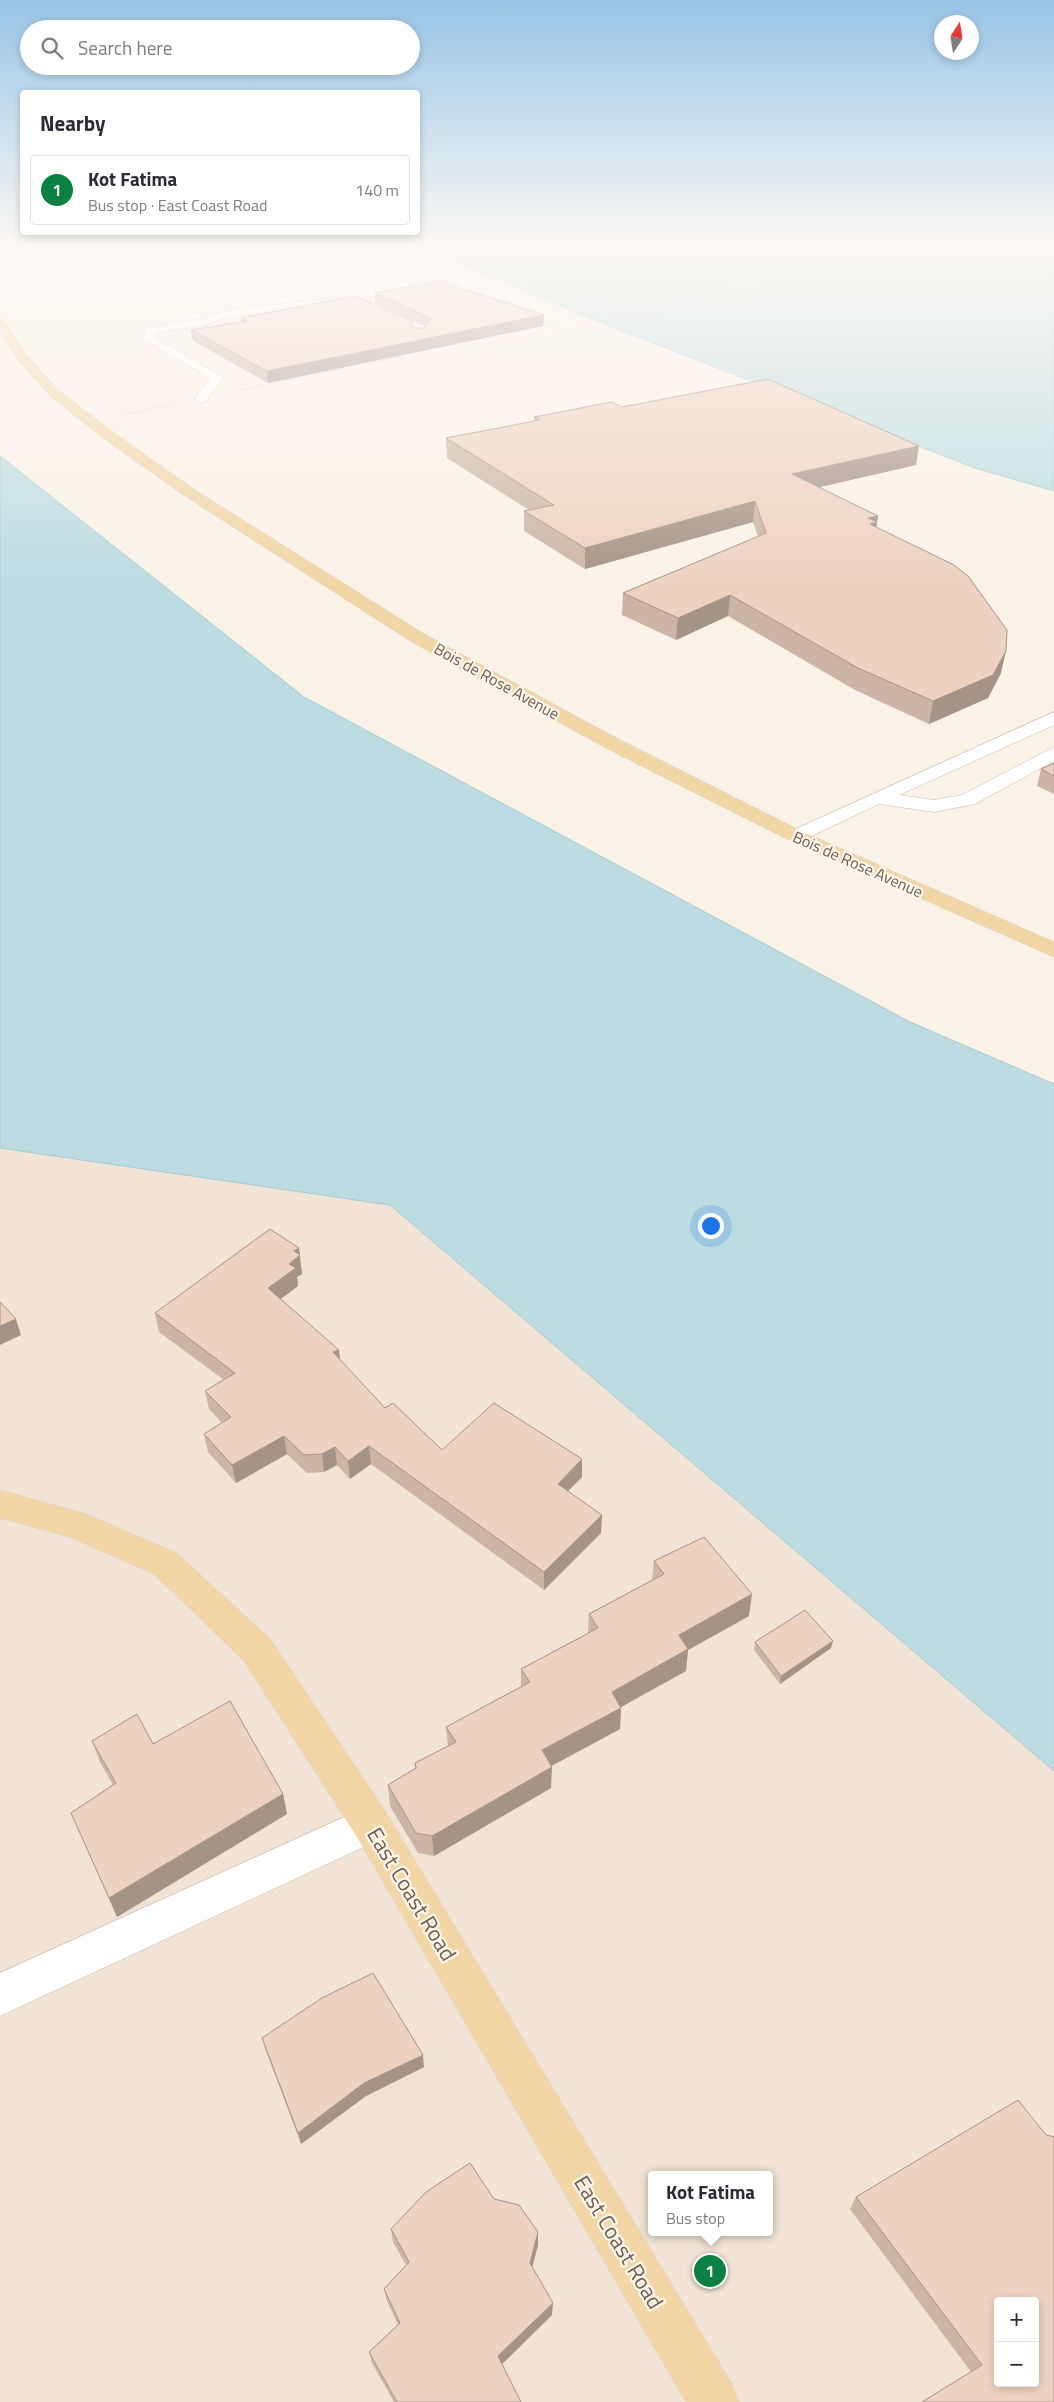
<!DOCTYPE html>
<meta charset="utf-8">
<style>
body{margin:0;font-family:"Titillium Web",sans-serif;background:#f2f2f3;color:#2b2b33}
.controls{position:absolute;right:15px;bottom:15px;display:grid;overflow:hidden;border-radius:5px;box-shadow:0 2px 8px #0003}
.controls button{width:45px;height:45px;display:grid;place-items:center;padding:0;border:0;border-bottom:1px solid #e1e1e2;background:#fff;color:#2b2b33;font:25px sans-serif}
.compass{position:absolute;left:934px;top:15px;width:45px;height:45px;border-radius:50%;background:#fff;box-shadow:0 2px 8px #0003;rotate:12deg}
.you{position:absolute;left:710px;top:1225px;width:18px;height:18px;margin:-12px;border:4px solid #fff;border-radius:50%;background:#1a73e8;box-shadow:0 0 0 8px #1a73e833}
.badge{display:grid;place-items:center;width:32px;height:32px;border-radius:50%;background:#0b8043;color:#fff;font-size:16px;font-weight:700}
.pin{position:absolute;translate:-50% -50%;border:2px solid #fff;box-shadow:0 1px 5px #0006}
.popup{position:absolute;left:648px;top:2171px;width:125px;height:65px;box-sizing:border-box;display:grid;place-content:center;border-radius:5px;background:#fff;filter:drop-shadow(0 1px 4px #0005);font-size:16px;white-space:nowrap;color:#7c7c81}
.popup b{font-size:19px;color:#2b2b33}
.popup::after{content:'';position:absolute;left:50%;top:100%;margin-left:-10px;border:10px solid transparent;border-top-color:#fff}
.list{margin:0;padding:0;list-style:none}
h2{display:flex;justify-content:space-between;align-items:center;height:65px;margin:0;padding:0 20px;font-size:21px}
h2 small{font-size:16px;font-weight:400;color:#7c7c81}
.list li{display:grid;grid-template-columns:32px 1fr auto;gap:15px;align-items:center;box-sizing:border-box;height:70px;margin:0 10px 10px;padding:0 10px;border:1px solid #e1e1e2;border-radius:5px}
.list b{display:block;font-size:19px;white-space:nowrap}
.list p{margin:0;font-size:16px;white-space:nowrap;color:#7c7c81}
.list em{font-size:16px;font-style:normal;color:#7c7c81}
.icon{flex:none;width:28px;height:28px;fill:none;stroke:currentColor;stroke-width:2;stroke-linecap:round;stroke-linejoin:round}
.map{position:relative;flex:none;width:1054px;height:2402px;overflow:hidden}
.search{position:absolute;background:#fff;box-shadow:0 2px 8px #0003;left:20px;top:20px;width:400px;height:55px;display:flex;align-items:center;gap:12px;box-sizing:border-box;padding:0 18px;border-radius:28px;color:#7c7c81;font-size:19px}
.panel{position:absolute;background:#fff;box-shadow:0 2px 8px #0003;left:20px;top:90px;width:400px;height:145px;border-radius:5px}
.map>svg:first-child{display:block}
</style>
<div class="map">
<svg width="1054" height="2402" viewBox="0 0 1054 2402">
<rect width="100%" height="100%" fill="#faf2e7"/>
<path fill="#f1e4d6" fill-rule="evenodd" d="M0,1148L390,1205L1054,1771V2402H0ZM651,2175H769V2232H651ZM998,2301H1035V2383H998Z"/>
<path fill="#bddce2" stroke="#a4cbd2" d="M428,247H1054V491L975,468L599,322L455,262Z
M0,456L304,697L910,1022L1054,1084V1771L390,1205L0,1148Z"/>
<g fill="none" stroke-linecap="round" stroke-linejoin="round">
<g stroke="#cbbaae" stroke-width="1">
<path id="minor" d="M341,297L364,300L429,330L424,337H416L414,335L416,331L358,305L341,303L227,317L204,325L156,333L155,338L223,377L205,402L200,403L194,399L210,378L143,339L147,328L202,319L225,311Z
M1054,712V725L899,795L934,800L962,795L1054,747V761L975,804L934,812L879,804L803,840L796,842L789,840L786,836L789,832Z
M371,1805L385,1811L390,1824L385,1837L0,2016V1973Z"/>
</g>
<g stroke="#d7d1cd" stroke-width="1">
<path id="major" d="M0,319L4,320L27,355L57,389L113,432L195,490L424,634L620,740L803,832L1054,942V957L789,840L606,748L412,642L185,496L103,438L49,395L18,360L0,331Z
M0,1490L89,1515L178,1554L270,1639L385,1811L732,2384L739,2402H686L357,1837L244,1661L154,1574L70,1537L0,1518Z"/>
</g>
<path stroke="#d1b6a4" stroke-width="1" stroke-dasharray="0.5 1" stroke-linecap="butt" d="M589,309L507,276L676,247
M580,311L810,270
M472,339L484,344L600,321L741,300
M240,390L405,356
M127,414L173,404"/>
<path stroke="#d1b6a4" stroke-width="2" stroke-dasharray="0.5 2" stroke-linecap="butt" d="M127,414L130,413"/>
<use href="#minor" fill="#fff" fill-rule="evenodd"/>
<use href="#major" fill="#f2d6a6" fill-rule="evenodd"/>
</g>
<path fill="#ccb5a6" d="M375,293L544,315L543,326L268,383L193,341L191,330L242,322L241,318L413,321V326L414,328H424L425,326L375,303Z
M622,407L916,465L819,487L878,516L876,527L1001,673L988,698L929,724L855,690L728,616L676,640L622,615L623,593L758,537L753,522L585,569L524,531V511L529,510L447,458L446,438L534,421V417Z
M1054,763V794L1037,786L1041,769Z
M299,1248L302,1274L297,1277L298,1286L281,1299L385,1408L442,1450L582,1477L568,1491L602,1515L601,1533L544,1590L371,1464L350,1479L337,1465L324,1472L307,1473L287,1454L236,1483L208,1452L204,1434L222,1423L209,1409L205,1391L224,1380L159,1332L155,1313Z
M654,1561L749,1616L688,1650L686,1671L621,1707L620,1729L551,1766V1788L434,1856L418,1853L390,1806L388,1785L416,1768L448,1747L446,1727L521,1687V1669L588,1633L589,1614L652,1580Z
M755,1642L831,1648L780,1684L754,1650Z
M92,1741L153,1744L283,1794L287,1814L117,1917L71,1813L113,1785L100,1762Z
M262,2038L424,2067L366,2096L301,2144L266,2051Z
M1046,2135L1054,2402L971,2372L850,2209L856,2197Z
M494,2199L538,2245L532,2267L552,2315L502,2364L521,2402H394L372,2363L369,2352L398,2325L387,2301L384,2289L406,2265L393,2242L391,2229Z"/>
<path fill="#a69387" d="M544,315L543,326L268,383L267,371Z
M919,446L916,465L790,494L792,474Z
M755,501L753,522L585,569V548Z
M878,516L874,543L868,518Z
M730,595L728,616L676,640L678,618Z
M1006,651L1001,673L988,698L929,724L933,701Z
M299,1248L302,1274L297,1277L298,1286L271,1306L268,1288L289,1264L294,1251Z
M16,1319L21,1335L0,1345V1326Z
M339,1350L341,1368L333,1352Z
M284,1436L287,1454L236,1483L232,1465Z
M369,1446L371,1464L350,1479L348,1461Z
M335,1447L337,1465L324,1472L322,1454Z
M582,1459V1477L557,1502L558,1484Z
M602,1515L601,1533L544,1590V1572Z
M752,1594L749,1616L688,1650L686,1671L610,1713L612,1692L679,1635Z
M833,1641L831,1648L780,1684L781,1676Z
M621,1708L620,1729L542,1771V1750Z
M552,1767L551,1788L434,1856L432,1836Z
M283,1794L287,1814L117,1917L109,1898Z
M423,2055L424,2067L366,2096L301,2144L298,2133L364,2083Z
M538,2232V2245L530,2276V2263Z
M553,2303L552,2315L499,2367L498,2356Z"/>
<path fill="#edd2c1" stroke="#a69387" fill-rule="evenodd" d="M439,281L544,315L267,371L191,330L247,321L241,318L355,296L413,321L412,325L414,328H424L430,320L429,318L375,293Z
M768,379L919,446L792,474L878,516L868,518L877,522L870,524L954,565L968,576L1007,630L1006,651L993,675L933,701L858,668L730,595L678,618L623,593L766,533L755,501L585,548L524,511L554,505L446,438L540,420L534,417L612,402L622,407Z
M1054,763V776L1041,769Z
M270,1229L299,1248L294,1251L300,1255L289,1264L296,1268L268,1288L339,1350L333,1352L385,1408L393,1403L442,1450L494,1403L582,1459L558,1484L602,1515L544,1572L369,1446L348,1461L335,1447L322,1454L304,1455L284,1436L232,1465L204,1434L231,1417L205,1391L235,1373L155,1313Z
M0,1302L16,1319L0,1326Z
M704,1537L752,1594L679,1635L688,1649L612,1692L621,1708L542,1750L552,1767L432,1836L416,1833L388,1785L416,1768L415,1763L456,1742L446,1727L530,1682L521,1669L598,1628L589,1614L664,1574L654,1561Z
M805,1610L833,1641L781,1676L755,1642Z
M230,1701L283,1794L109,1898L71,1813L116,1783L92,1741L137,1714L153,1744Z
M373,1973L423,2055L364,2083L298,2133L262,2038L322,1998Z
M1018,2100L1046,2135L1054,2137V2402H922L982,2365L856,2197ZM998,2301H1035V2383H998Z
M470,2163L494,2199L519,2205L538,2232L530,2263L553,2303L498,2356L521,2402H397L369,2352L400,2323L384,2289L409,2262L391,2229L426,2192Z"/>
<linearGradient id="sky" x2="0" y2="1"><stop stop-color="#97c4e6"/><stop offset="0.42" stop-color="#fdf9f4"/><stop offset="1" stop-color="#fdf9f4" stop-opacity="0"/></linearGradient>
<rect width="1054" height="584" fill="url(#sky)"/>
<g text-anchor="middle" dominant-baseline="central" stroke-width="4.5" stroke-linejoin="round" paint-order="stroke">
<g font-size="16" fill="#715a4e" stroke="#fdf7ec">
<text transform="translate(497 681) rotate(29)">Bois de Rose Avenue</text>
<text transform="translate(858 864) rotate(24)">Bois de Rose Avenue</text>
</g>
<g font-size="22" fill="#715a4e" stroke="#fdf7ec">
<text transform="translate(412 1894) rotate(59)">East Coast Road</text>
<text transform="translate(619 2242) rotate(59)">East Coast Road</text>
</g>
</g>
</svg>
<div class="controls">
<button>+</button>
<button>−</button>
</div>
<svg class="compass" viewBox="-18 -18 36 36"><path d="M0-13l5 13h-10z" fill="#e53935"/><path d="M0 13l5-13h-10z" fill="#7c7c81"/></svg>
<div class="you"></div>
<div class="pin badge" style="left:710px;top:2271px">1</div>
<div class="popup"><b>Kot Fatima</b>Bus stop</div>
<div class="search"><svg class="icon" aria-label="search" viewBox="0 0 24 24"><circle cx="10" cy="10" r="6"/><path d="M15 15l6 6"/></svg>Search here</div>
<section class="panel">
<h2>Nearby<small></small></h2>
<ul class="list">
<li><span class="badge">1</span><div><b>Kot Fatima</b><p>Bus stop · East Coast Road</p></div><em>140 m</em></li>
</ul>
</section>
</div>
